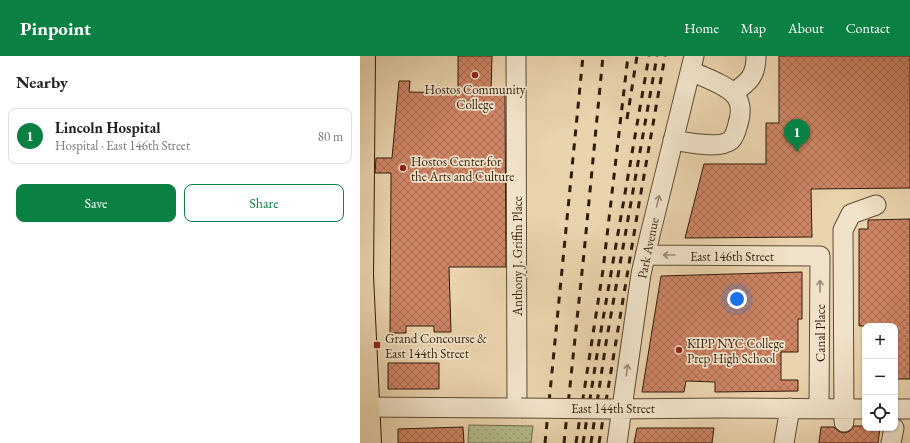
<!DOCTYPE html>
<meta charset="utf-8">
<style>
body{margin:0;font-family:"EB Garamond",serif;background:#f6f6f6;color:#222}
.controls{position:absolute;right:12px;bottom:12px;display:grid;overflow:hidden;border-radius:8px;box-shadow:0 1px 3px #0004}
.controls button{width:36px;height:36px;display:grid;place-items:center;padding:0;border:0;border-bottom:1px solid #e0e0e0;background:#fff;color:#222;font:20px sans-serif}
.you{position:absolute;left:377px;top:243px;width:14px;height:14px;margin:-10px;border:3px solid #fff;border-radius:50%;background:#1a73e8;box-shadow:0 0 0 6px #1a73e833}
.badge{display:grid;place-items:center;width:26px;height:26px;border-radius:50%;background:#0b8043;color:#fff;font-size:13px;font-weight:700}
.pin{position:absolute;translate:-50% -33px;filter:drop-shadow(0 1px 2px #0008)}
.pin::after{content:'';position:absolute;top:21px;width:14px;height:12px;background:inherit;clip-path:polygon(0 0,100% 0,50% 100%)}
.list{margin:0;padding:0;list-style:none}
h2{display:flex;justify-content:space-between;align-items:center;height:52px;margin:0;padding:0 16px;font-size:17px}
h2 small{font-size:13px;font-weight:400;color:#767676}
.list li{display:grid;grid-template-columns:26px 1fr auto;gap:12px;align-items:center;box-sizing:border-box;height:56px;margin:0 8px 8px;padding:0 8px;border:1px solid #e0e0e0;border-radius:8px}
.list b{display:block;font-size:15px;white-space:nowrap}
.list p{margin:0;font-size:13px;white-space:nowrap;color:#767676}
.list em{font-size:13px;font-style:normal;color:#767676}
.actions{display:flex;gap:8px;padding:12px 16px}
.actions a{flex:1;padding:9px 0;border:1px solid #0b8043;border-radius:8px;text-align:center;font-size:14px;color:#0b8043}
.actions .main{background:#0b8043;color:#fff}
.icon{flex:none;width:22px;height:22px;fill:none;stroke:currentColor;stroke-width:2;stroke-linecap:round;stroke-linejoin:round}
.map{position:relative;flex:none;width:550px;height:387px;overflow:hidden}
header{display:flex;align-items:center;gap:24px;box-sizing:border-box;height:56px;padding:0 20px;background:#0b8043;color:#fff}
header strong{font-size:19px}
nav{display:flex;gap:22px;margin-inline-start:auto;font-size:14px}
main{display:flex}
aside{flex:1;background:#fff}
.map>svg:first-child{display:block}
</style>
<header>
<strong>Pinpoint</strong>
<nav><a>Home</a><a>Map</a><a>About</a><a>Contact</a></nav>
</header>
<main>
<aside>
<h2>Nearby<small></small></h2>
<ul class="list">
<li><span class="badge">1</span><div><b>Lincoln Hospital</b><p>Hospital · East 146th Street</p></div><em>80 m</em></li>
</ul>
<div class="actions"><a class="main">Save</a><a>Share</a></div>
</aside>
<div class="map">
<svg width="550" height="387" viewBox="0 0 550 387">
<defs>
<pattern id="grass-dots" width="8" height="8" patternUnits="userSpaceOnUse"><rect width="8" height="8" fill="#b5bd8b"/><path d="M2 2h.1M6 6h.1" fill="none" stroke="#9ca277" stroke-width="1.8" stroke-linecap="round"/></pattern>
<pattern id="building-cross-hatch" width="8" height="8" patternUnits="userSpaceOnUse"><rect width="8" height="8" fill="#ce8565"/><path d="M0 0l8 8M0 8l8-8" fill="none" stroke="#a86c52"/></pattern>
</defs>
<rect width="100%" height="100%" fill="#ead4ad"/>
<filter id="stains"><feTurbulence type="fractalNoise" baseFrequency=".005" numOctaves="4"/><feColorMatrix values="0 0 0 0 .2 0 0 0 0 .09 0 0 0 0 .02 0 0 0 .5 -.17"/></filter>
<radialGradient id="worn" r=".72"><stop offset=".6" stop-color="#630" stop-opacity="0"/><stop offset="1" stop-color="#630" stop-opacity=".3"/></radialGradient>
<path fill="url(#grass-dots)" stroke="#726c4c" d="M109,369L173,370L171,387H108Z"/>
<path fill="url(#building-cross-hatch)" stroke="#301c0c" d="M98,0H132L131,37H145L146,211H89L91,276H74V270H46V277H30L31,117H15L16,102H32L39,25H50L49,36L98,37Z
M419,0H550V132L451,133L452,181L325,182L344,108H406V67H419Z
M550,163V323H535V270H499V173H508V164Z
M442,216V263H438V296H421V324H438V335L355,336V326L326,325L324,336H282L301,220Z
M28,307H79V333H28Z
M494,370H505V372H520L518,387H459L461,371H474L478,375L484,377L490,375Z
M103,371L104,387H38V373Z
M277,372H354L352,387H274Z"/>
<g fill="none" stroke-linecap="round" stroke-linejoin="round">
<g stroke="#5e4a34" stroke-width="21">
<path id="minor" d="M156,0L157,352
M373,37C389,26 396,20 396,0
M313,84C327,86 359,94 371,84C376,79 377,71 379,64C381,56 381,45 374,38C365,28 343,21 331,15
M285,199L460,200L459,353
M0,351L161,352
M251,353L362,352L505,353
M535,353H550
M484,366L483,174L491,158L516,149
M257,387L281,218L290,179L334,0
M424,387L430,352
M531,387L534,372"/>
</g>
<g stroke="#301c0c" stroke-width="24">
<path id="major" d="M4,0L2,220L10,387"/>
</g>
<use href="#minor" stroke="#f1e3ca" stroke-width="19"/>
<use href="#major" stroke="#ead4ad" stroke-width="22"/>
<path stroke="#301c0c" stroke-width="3" stroke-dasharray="7 7" stroke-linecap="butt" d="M267,63L277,0
M185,387L223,0
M204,387L224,197L243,0
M216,387L243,214L268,0
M223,387L239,286L289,0
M231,387L246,287L297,0
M239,387L279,148L305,0"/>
<g stroke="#5e4a34" stroke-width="21" stroke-linecap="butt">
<path id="minor-bridge" d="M161,352L251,353"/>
</g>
<use href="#minor-bridge" stroke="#f1e3ca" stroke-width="19"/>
</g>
<defs><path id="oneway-shaft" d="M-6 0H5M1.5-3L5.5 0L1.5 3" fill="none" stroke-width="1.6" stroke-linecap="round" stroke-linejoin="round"/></defs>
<g stroke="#9a8974">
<use href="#oneway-shaft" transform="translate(298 145) rotate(-76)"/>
<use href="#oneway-shaft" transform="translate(309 199) rotate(-180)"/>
<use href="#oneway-shaft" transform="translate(460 230) rotate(-90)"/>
<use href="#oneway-shaft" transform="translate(267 314) rotate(-82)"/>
</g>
<g fill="#8f2418" stroke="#f1e3ca" stroke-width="1.5">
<circle cx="115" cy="19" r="4"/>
<circle cx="43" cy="112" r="4"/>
<rect x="13" y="285" width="8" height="8" rx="2"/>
<circle cx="319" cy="294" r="4"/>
</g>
<g text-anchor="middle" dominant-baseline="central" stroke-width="3.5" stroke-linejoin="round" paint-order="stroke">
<g font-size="13" fill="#301c0c" stroke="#f1e3ca" text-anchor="start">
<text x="115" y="33" text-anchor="middle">Hostos Community<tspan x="115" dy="15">College</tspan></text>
<text x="51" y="105">Hostos Center for<tspan x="51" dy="15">the Arts and Culture</tspan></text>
<text x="25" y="282">Grand Concourse &amp;<tspan x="25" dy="15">East 144th Street</tspan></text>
<text x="327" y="287">KIPP NYC College<tspan x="327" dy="15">Prep High School</tspan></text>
</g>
<g font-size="13" fill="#301c0c" stroke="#f1e3ca">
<text transform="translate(288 192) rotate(-78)">Park Avenue</text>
<text transform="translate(157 200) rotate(-90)">Anthony J. Griffin Place</text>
<text x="372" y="200">East 146th Street</text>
<text transform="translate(460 277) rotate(-90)">Canal Place</text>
<text x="253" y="352">East 144th Street</text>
</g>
</g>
<rect width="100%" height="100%" filter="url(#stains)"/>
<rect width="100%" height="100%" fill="url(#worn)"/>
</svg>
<div class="controls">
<button>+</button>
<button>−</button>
<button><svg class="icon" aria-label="locate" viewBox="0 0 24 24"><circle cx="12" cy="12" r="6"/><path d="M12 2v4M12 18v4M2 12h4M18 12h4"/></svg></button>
</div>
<div class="you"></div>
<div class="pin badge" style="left:437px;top:96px">1</div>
</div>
</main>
